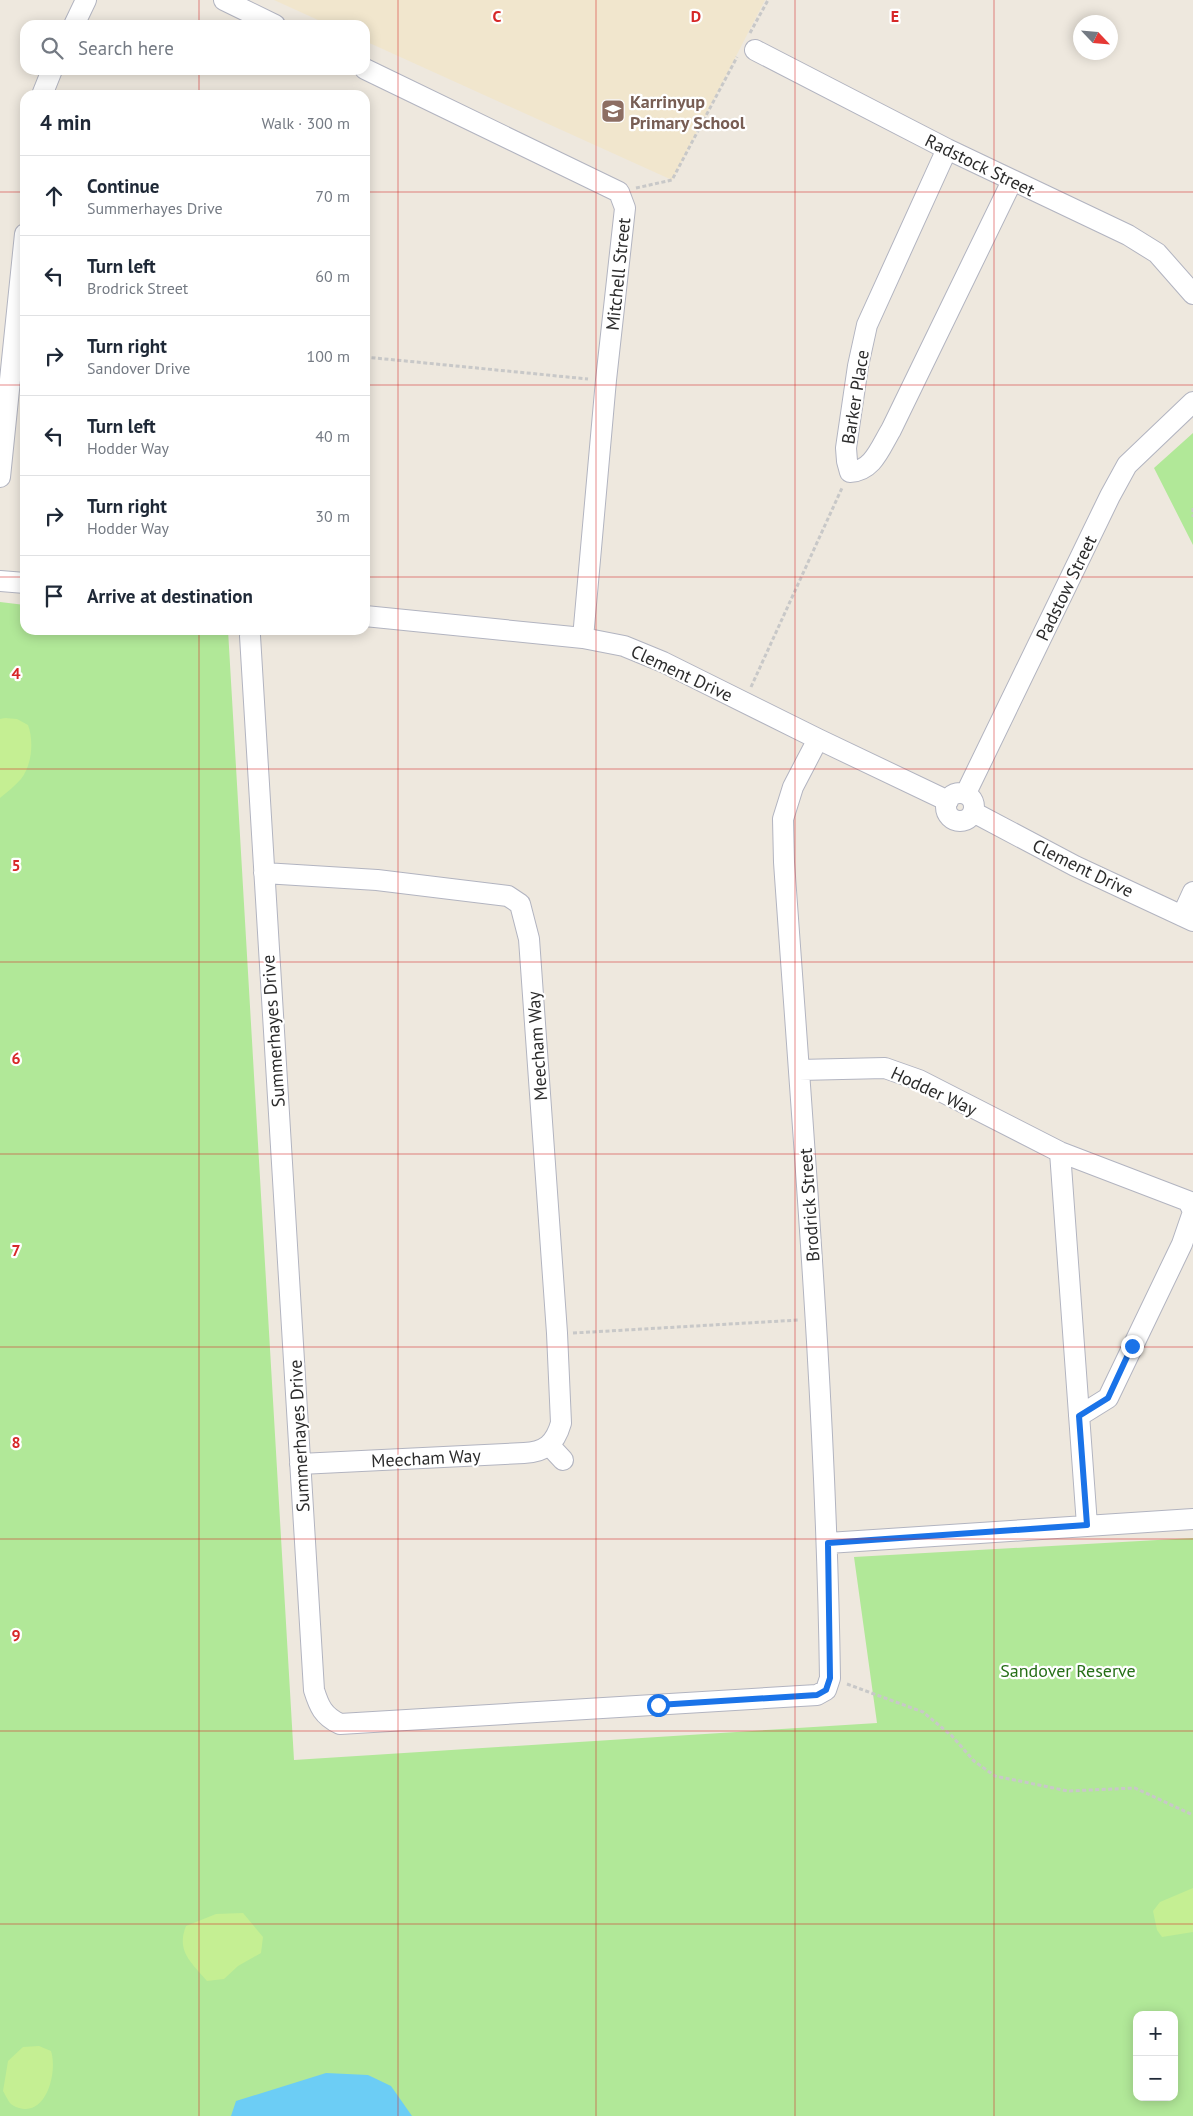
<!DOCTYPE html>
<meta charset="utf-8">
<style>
body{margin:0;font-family:"PT Sans",sans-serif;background:#f2f2f3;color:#1f2937}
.controls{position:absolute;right:15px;bottom:15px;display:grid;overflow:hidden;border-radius:10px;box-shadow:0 2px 12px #0003}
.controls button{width:45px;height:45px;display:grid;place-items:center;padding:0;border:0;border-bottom:1px solid #e0e1e3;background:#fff;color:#1f2937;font:25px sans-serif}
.compass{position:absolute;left:1073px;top:15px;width:45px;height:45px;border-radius:50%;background:#fff;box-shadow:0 2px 12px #0003;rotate:116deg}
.stop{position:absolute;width:15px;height:15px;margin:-11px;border:4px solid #1a73e8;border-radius:50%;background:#fff}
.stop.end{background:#1a73e8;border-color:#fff;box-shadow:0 1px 5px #0008}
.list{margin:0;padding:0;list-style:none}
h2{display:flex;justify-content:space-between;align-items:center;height:65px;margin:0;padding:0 20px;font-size:21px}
h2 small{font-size:16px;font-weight:400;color:#747a83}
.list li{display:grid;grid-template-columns:32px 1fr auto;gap:15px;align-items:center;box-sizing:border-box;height:80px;padding:0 20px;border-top:1px solid #e0e1e3}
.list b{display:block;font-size:19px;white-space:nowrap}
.list p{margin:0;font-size:16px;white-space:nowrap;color:#747a83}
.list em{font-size:16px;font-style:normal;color:#747a83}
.icon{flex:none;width:28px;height:28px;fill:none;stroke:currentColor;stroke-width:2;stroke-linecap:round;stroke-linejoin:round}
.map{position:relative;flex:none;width:1193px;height:2116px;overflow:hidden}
.search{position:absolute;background:#fff;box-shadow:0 2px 12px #0003;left:20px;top:20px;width:350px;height:55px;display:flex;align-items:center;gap:12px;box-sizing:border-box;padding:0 18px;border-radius:15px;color:#747a83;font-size:19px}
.panel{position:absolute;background:#fff;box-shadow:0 2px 12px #0003;left:20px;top:90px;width:350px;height:545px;border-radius:15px}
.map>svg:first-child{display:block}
</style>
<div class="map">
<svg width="1193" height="2116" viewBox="0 0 1193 2116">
<rect width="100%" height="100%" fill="#eee8de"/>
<path fill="#f1e6cd" d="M274,0H765L672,180L365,41V25H329Z"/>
<path fill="#b1e898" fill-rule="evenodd" d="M1193,433V545L1154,468Z
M0,602L25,605V630H228L294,1760L877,1723L854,1557L1193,1538V2116H0ZM1137,2015H1174V2097H1137Z"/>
<path fill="#c5ef93" d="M5,718L17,719L28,725C34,741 32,765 21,779C15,786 7,792 0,798V719Z
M1193,1888V1932L1162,1937L1157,1930L1153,1911L1160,1902Z
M243,1913L263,1937L261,1953L238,1966L224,1979L207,1981C191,1962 176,1951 186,1926L216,1914Z
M39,2046L51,2051C57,2069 49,2108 26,2109C22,2109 14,2107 11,2104C8,2101 5,2094 3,2091L8,2061L23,2047Z"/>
<path fill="#6ccdf5" d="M326,2073L368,2075L391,2086L412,2116H231L236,2101Z"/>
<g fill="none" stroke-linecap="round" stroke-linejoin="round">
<g stroke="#b2b4c0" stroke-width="22">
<path id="minor" d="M224,0L275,25
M74,25L86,0
M755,50L947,149L1128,235L1157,253L1193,294
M365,69L619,192L625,208L606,380L583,638
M42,95L52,70
M947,149L867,325L858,366L846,448L847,461L850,472C873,471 880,448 891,430L1012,181
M0,477L25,234
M0,581L25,583
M365,616L583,638L624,646L663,662L818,739L948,801
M250,636L314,1690C319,1706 323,1716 340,1724L817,1695L826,1690L830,1678C826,1405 803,1134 784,862L783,819L793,787L818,739
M946 807a14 14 0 1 1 28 0a14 14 0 1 1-28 0Z
M966,793L1110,496L1127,465L1193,402
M973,812L1075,866L1193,921
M264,873L377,880L508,896L520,904L529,939L557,1333L561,1423C555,1444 545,1452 524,1453L300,1464
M1182,916L1193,892
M799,1070L885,1068L919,1080L1060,1152L1188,1201L1193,1211
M1060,1152L1087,1525
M1079,1416L1108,1398L1182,1244L1193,1212
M550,1446L563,1460
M828,1543L1193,1519"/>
</g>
<path stroke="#c8c8c8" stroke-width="3" stroke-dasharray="4 2.5" stroke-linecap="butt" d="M750,33L768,0
M636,188L672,180L737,57
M365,357L588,379
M1193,508V517
M751,687L842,488
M573,1333L799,1320
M847,1684L923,1712L952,1736L974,1761L995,1776L1068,1791L1135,1788L1193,1815"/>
<use href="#minor" stroke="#fff" stroke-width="20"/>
</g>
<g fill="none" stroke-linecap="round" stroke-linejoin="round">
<path stroke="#1a73e8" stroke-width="6" d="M658,1705L817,1695L826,1690L830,1678L828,1543L1087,1525L1079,1416L1108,1398L1132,1346"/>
</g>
<path fill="none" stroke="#d62828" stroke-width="1" stroke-opacity="0.55" d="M199,0V25M398,0V2116M596,0V2116M795,0V2116M994,0V2116M199,70V95M0,192H25M365,192H1193M0,385H25M365,385H1193M0,577H25M365,577H1193M199,630V2116M0,769H1193M0,962H1193M0,1154H1193M0,1347H1193M0,1539H1193M0,1731H1193M0,1924H1193"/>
<defs>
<g id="school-square" transform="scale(1.25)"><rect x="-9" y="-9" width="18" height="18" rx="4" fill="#8d6e63" stroke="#fff"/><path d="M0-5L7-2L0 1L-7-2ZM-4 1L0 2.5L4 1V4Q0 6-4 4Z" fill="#fff"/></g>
</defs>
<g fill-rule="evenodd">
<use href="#school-square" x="613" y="111"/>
</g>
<g text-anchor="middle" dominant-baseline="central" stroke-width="4.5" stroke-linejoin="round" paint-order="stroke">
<g font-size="18" font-weight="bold" fill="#785e54" stroke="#fff" text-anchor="start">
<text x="630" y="101">Karrinyup<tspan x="630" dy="21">Primary School</tspan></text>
</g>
<g font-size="18" fill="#2c2c2c" stroke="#fff">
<text transform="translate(980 165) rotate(26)">Radstock Street</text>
<text transform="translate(618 274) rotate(-84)">Mitchell Street</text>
<text transform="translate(855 397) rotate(-81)">Barker Place</text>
<text transform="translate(1066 588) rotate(-64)">Padstow Street</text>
<text transform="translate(682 673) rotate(25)">Clement Drive</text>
<text transform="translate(1083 868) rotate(26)">Clement Drive</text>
<text transform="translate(273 1031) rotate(-94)">Summerhayes Drive</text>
<text transform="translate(537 1046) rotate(-94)">Meecham Way</text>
<text transform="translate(934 1091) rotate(25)">Hodder Way</text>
<text transform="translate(809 1205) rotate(-94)">Brodrick Street</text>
<text transform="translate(299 1436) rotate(-93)">Summerhayes Drive</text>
<text transform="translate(426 1458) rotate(-3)">Meecham Way</text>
</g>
<g font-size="18" fill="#266f17" stroke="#fff">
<text x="1068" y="1670">Sandover Reserve</text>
</g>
</g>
<g font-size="16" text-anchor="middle" font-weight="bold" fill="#d62828" stroke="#fff" stroke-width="4.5" stroke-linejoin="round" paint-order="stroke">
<text x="497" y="22">C</text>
<text x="696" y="22">D</text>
<text x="895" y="22">E</text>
<text x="16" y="679">4</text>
<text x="16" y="871">5</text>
<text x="16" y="1064">6</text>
<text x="16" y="1256">7</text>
<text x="16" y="1448">8</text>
<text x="16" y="1641">9</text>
</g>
</svg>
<div class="controls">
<button>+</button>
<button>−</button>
</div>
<svg class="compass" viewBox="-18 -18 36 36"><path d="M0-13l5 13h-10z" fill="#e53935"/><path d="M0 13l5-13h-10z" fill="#747a83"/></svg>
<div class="stop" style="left:658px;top:1705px"></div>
<div class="stop end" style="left:1132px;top:1346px"></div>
<div class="search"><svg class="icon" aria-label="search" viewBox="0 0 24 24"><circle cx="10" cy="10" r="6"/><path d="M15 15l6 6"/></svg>Search here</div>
<section class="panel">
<h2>4 min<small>Walk · 300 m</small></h2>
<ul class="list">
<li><svg class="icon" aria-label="ahead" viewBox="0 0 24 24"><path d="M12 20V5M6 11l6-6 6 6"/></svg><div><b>Continue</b><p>Summerhayes Drive</p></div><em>70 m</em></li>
<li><svg class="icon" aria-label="left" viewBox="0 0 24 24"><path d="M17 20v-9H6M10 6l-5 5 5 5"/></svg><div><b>Turn left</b><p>Brodrick Street</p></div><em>60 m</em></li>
<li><svg class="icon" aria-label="right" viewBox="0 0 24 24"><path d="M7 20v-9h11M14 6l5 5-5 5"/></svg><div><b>Turn right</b><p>Sandover Drive</p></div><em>100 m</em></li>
<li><svg class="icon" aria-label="left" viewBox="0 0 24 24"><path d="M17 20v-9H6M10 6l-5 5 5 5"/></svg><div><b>Turn left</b><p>Hodder Way</p></div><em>40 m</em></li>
<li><svg class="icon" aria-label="right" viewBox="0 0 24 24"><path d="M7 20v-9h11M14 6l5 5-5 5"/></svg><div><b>Turn right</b><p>Hodder Way</p></div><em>30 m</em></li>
<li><svg class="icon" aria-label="arrive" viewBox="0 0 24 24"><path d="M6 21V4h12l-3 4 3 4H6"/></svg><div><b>Arrive at destination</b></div></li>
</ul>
</section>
</div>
